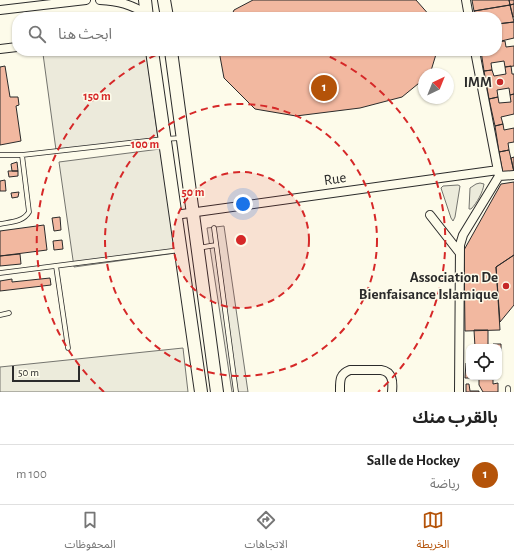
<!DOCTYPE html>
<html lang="ar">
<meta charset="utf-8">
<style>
body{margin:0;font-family:"Alegreya Sans","Noto Sans Arabic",sans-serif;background:#f6f6f6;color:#222;direction:rtl}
.controls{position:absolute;right:12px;bottom:12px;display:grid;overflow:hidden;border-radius:8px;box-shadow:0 1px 3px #0004}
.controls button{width:36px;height:36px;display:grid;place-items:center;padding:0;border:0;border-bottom:1px solid #e0e0e0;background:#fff;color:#222;font:20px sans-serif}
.compass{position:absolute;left:418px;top:68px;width:36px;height:36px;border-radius:50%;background:#fff;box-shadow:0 1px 3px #0004;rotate:43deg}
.scale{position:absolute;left:12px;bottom:10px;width:68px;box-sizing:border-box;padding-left:4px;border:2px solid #2b2b2b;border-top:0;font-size:11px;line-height:14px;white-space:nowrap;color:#2b2b2b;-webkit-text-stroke:3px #fdfbea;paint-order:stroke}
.you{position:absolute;left:243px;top:204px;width:14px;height:14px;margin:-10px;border:3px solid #fff;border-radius:50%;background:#1a73e8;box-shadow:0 0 0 6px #1a73e833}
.badge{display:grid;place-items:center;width:26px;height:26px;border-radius:50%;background:#b45309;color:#fff;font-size:13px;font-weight:700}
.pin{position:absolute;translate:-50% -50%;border:2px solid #fff;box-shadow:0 1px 4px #0006}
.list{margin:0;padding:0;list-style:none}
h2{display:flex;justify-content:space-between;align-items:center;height:52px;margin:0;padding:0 16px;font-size:17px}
h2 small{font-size:13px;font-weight:400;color:#767676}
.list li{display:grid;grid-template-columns:26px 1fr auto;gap:12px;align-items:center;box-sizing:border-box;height:60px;padding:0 16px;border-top:1px solid #e0e0e0}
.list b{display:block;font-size:15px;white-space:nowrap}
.list p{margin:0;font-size:13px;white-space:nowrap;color:#767676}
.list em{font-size:13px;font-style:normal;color:#767676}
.icon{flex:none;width:22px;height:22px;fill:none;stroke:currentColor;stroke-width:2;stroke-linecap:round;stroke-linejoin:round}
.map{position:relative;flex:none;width:514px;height:392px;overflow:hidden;direction:ltr}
.search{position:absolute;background:#fff;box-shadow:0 1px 3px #0004;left:12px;right:12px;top:12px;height:44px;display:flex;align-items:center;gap:10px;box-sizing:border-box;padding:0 14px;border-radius:16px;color:#767676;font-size:15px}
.sheet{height:112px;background:#fff}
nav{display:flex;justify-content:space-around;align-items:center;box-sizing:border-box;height:56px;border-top:1px solid #e0e0e0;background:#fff;font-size:11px;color:#767676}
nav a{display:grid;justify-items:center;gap:2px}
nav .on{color:#b45309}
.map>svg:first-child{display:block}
</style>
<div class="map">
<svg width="514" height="392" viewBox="0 0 514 392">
<rect width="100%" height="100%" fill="#fdfbea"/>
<path fill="#ecebdb" stroke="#74746e" d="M88,14L124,17H60Z
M480,183L484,184C483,192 477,203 471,209H469L470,188L476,184Z
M458,185L460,186L455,217L453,221L451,218L441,188L443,186Z
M183,348L188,392H0V367Z"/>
<path fill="#eceadb" stroke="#74746e" d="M63,51H146L158,138L56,150L43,54Z
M160,149L176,253L74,267L59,162Z
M224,226L248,392H232L207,228Z"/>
<path fill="#f2b8a0" stroke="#2b2b2b" d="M253,0H416L431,17H231L234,10Z
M472,0H509L510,5L474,11Z
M509,0H514V4L510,5Z
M514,4V17H513L510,5Z
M510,5L514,22L497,24V17H476L474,11Z
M514,22V38L497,42V24Z
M505,41L506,47L514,46V66L505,67L504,61L491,63L492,70L484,71L481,51H497V42Z
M219,51H437L430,74H424V79L402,97L360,108L296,116L255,109L224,78Z
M5,66L10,97H18L19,105L16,106L21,141L0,145V67Z
M511,66L512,74H514V94L510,95L509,88L497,90L498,97L489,99L484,71L492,70L494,76L506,74L505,67Z
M514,94V114L501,117L503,124L495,126L489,99L498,97L499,103L511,102L510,95Z
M503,124L504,130L514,128V142L508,143L509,150L499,152L495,126Z
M509,150L514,172L503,174L499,152Z
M514,157V172L511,158Z
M17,162L18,171H12L11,164Z
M8,171H18V176L9,177Z
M5,180L6,191H0V181Z
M514,182V255L496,267L500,330L465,331L464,250L501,184Z
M19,192L18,197L12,198L11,193Z
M60,217L61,230L54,231L52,218Z
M44,225L47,250L0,256V231Z
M62,240L63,249L54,250L53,241Z
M20,254L21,264L0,266V256Z
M514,255V305L500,322L496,267Z
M50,278L51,285L0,291V281L12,279V282Z
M474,330H488V347H475Z
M493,344H501V363H499V347H493Z
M466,363L469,364V377H474V378H465Z
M479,377H498L493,378V384L498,383V392H483L479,385Z
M466,384H469L470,391H479V392H466Z"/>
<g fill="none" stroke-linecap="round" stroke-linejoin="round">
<g stroke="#2b2b2b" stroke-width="5.5">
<path id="lane" d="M0,155H22L164,139L181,138
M0,224C11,222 23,222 29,212L22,155
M214,228L236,392
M198,248L216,245
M56,266L68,348
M0,273L180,250
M0,315L9,313
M508,388V392"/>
</g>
<g stroke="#2b2b2b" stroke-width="10">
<path id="street" d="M100,0C117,1 132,4 147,15
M466,0L469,17
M0,10L86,0
M0,49L17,47
M499,176L514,175
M175,215L498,170
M430,215L459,252
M340,392C340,381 339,374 350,370H381C393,372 393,382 392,392
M459,392L460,245L463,235L499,176L475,51"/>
</g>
<g stroke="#2b2b2b" stroke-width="14">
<path id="secondary" d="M145,0L147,17
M164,0L167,17
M152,51L201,392
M171,51L217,392"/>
</g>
<use href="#lane" stroke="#fdfbea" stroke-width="4"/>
<use href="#street" stroke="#fdfbea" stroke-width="8"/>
<use href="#secondary" stroke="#fdfbea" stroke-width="12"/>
</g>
<circle cx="241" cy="240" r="68" fill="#d62828" fill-opacity=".12"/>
<g fill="none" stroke="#d62828" stroke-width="2" stroke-dasharray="7 5">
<circle cx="241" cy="240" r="68"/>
<circle cx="241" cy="240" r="136"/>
<path d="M104 392A204 204 0 0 1 163 52M319 52A204 204 0 0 1 378 392"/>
</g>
<g fill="#c62828" stroke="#fdfbea" stroke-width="1.5">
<circle cx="500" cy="82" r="4"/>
<circle cx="506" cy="286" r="4"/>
</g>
<g text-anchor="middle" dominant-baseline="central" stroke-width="3" stroke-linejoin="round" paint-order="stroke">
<g font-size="15" font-weight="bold" fill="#2b2b2b" stroke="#fdfbea" text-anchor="end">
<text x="492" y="82">IMM</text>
<text x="498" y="277">Association De<tspan x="498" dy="17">Bienfaisance Islamique</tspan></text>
</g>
<g font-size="15" fill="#2b2b2b" stroke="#fdfbea">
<text transform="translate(335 179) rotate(-8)">Rue</text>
</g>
</g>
<circle cx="241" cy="240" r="6" fill="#d62828" stroke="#fdfbea" stroke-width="2"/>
<g font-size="12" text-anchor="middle" font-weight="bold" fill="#d62828" stroke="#fdfbea" stroke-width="3" stroke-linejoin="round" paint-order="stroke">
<text x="97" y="100">150 m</text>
<text x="145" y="148">100 m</text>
<text x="193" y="196">50 m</text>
</g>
</svg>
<div class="controls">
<button><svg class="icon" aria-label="locate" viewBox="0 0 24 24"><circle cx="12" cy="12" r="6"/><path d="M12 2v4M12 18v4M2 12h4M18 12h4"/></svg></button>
</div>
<svg class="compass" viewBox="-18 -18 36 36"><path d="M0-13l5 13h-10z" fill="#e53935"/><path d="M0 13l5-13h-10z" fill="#767676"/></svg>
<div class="scale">50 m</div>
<div class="you"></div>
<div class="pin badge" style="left:324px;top:88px">1</div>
<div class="search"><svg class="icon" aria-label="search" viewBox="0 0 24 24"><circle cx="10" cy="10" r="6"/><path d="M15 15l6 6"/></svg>ابحث هنا</div>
</div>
<section class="sheet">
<h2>بالقرب منك<small></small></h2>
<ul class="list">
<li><span class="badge">1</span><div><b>Salle de Hockey</b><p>رياضة</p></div><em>100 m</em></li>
</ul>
</section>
<nav>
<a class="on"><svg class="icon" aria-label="map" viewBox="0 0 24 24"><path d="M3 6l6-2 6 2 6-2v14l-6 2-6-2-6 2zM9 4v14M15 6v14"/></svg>الخريطة</a>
<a><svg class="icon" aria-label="directions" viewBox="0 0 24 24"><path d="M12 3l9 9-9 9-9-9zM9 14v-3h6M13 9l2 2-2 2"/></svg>الاتجاهات</a>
<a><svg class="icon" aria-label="saved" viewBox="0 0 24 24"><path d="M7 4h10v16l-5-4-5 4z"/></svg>المحفوظات</a>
</nav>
